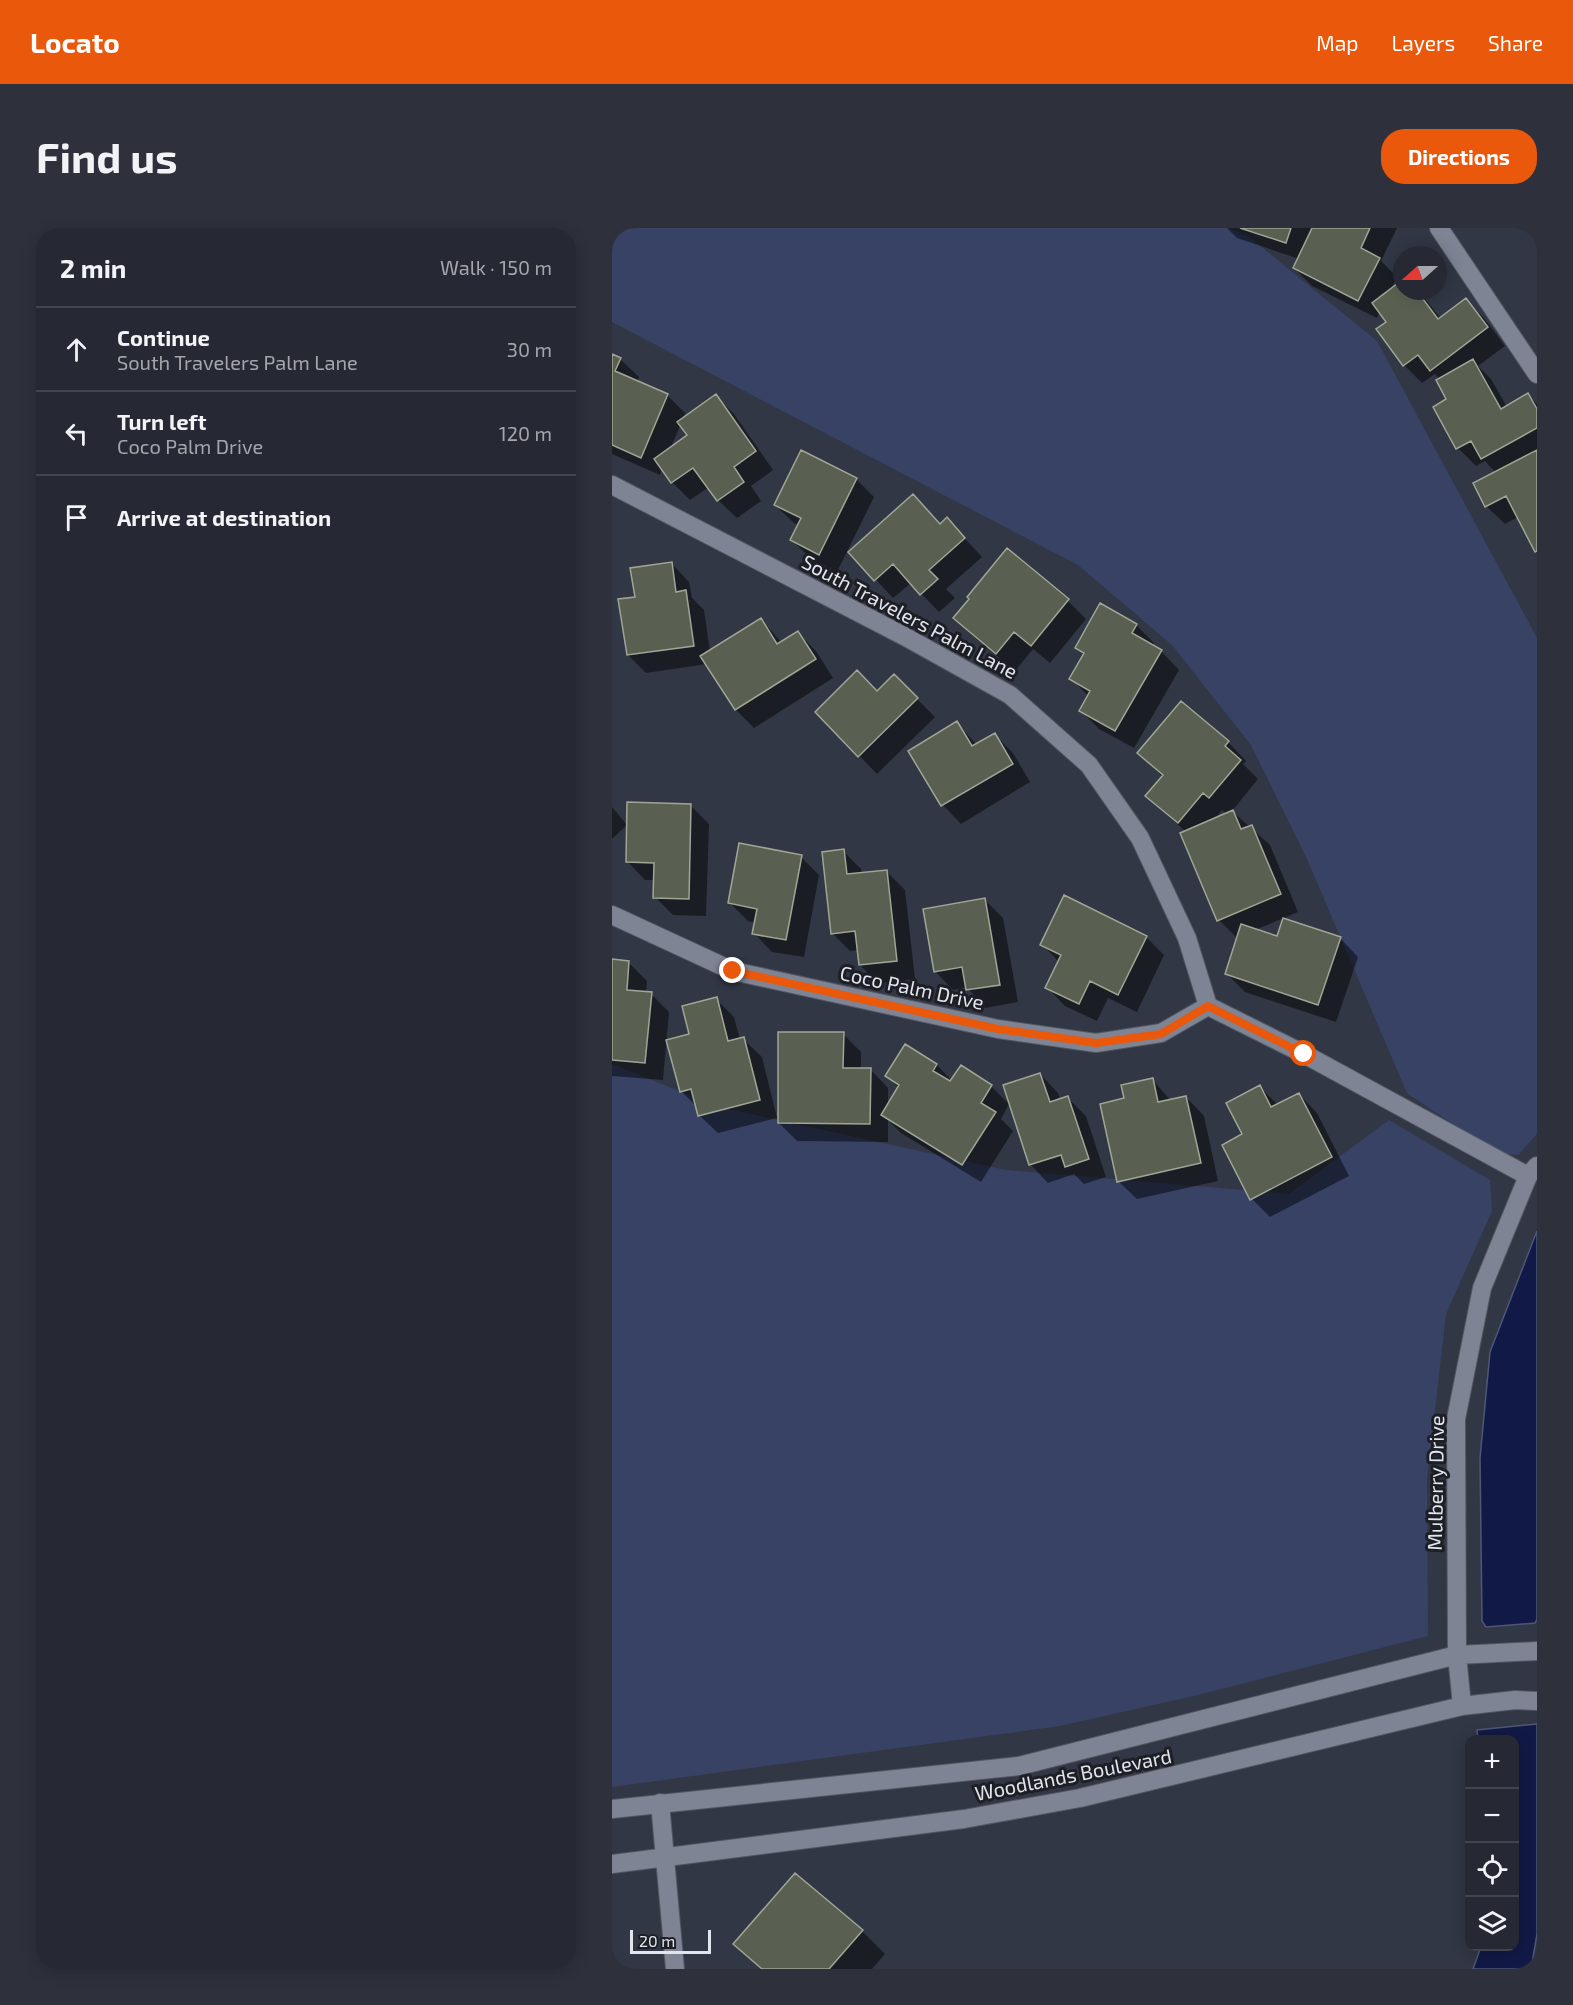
<!DOCTYPE html>
<meta charset="utf-8">
<style>
body{margin:0;font-family:"Exo 2",sans-serif;background:#2e313c;color:#f1f3f6}
.controls{position:absolute;right:18px;bottom:18px;display:grid;overflow:hidden;border-radius:12px;box-shadow:0 3px 15px #0003}
.controls button{width:54px;height:54px;display:grid;place-items:center;padding:0;border:0;border-bottom:2px solid #42454f;background:#262934;color:#f1f3f6;font:30px sans-serif}
.compass{position:absolute;left:781px;top:18px;width:54px;height:54px;border-radius:50%;background:#262934;box-shadow:0 3px 15px #0003;rotate:249deg}
.scale{position:absolute;left:18px;bottom:15px;width:81px;box-sizing:border-box;padding-left:6px;border:3px solid #e1e5ee;border-top:0;font-size:16px;line-height:21px;white-space:nowrap;color:#e1e5ee;-webkit-text-stroke:4px #1d1f25;paint-order:stroke}
.stop{position:absolute;width:18px;height:18px;margin:-14px;border:4px solid #ea580c;border-radius:50%;background:#fff}
.stop.end{background:#ea580c;border-color:#fff;box-shadow:0 2px 6px #0008}
.list{margin:0;padding:0;list-style:none}
h2{display:flex;justify-content:space-between;align-items:center;height:78px;margin:0;padding:0 24px;font-size:26px}
h2 small{font-size:20px;font-weight:400;color:#a4a6ac}
.list li{display:grid;grid-template-columns:39px 1fr auto;gap:18px;align-items:center;box-sizing:border-box;height:84px;padding:0 24px;border-top:2px solid #42454f}
.list b{display:block;font-size:22px;white-space:nowrap}
.list p{margin:0;font-size:20px;white-space:nowrap;color:#a4a6ac}
.list em{font-size:20px;font-style:normal;color:#a4a6ac}
.icon{flex:none;width:33px;height:33px;fill:none;stroke:currentColor;stroke-width:2;stroke-linecap:round;stroke-linejoin:round}
.map{position:relative;flex:none;width:925px;height:1741px;overflow:hidden;border-radius:24px}
header{display:flex;align-items:center;gap:36px;box-sizing:border-box;height:84px;padding:0 30px;background:#ea580c;color:#fff}
header strong{font-size:28px}
nav{display:flex;gap:33px;margin-inline-start:auto;font-size:21px}
.intro{display:flex;align-items:center;justify-content:space-between;box-sizing:border-box;height:144px;padding:0 36px}
h1{margin:0;font-size:42px}
.button{padding:15px 27px;border-radius:24px;background:#ea580c;color:#fff;font-size:21px;font-weight:700}
main{display:flex;gap:36px;padding:0 36px}
aside{flex:1;background:#262934;border-radius:24px;box-shadow:0 3px 15px #0003}
.map>svg:first-child{display:block}
</style>
<header>
<strong>Locato</strong>
<nav><a>Map</a><a>Layers</a><a>Share</a></nav>
</header>
<div class="intro"><h1>Find us</h1><a class="button">Directions</a></div>
<main>
<aside>
<h2>2 min<small>Walk · 150 m</small></h2>
<ul class="list">
<li><svg class="icon" aria-label="ahead" viewBox="0 0 24 24"><path d="M12 20V5M6 11l6-6 6 6"/></svg><div><b>Continue</b><p>South Travelers Palm Lane</p></div><em>30 m</em></li>
<li><svg class="icon" aria-label="left" viewBox="0 0 24 24"><path d="M17 20v-9H6M10 6l-5 5 5 5"/></svg><div><b>Turn left</b><p>Coco Palm Drive</p></div><em>120 m</em></li>
<li><svg class="icon" aria-label="arrive" viewBox="0 0 24 24"><path d="M6 21V4h12l-3 4 3 4H6"/></svg><div><b>Arrive at destination</b></div></li>
</ul>
</aside>
<div class="map">
<svg width="925" height="1741" viewBox="0 0 925 1741">
<rect width="100%" height="100%" fill="#323745"/>
<path fill="#384265" d="M0,0H616L636,8L765,113L925,410V906L906,927L884,925L795,865L695,631L639,517L560,417L466,337L0,94Z
M0,836L107,879L394,942L677,966L777,892L878,952L880,983L834,1086L815,1252L816,1408L586,1467L448,1498L0,1559Z"/>
<path fill="#111a46" stroke="#4f5778" stroke-width="1.5" d="M925,1003V1391L923,1395L874,1399L870,1393L868,1230L878,1124Z
M925,1496V1706L919,1741H861L869,1719L903,1718V1512L866,1511L865,1502Z"/>
<path fill="#0007" fill-rule="evenodd" d="M615,0H785L769,33L785,49L778,63L790,54V63H807L829,91L854,72L872,90L893,118L866,138L879,151L895,179L916,167L925,176V324L906,289L893,296L874,278L884,245L873,233L864,238L846,220L836,172L828,151L823,146L810,155L792,137L766,102L776,94L768,83L765,90L700,58L682,40L687,31L625,10Z
M0,128L8,131L27,149L25,154L55,167L73,185L71,192L104,168L122,186L161,242L139,258L149,273L125,290L106,272L97,259L78,272L60,254L50,240L48,247L0,226ZM69,196L77,208L58,221Z
M244,251L262,269L225,344L198,330L180,312L187,297L182,295L163,277Z
M301,268L329,297L335,291L370,329L334,361L343,370L327,384L299,355L281,370L238,324Z
M59,335L77,354L80,370L92,382L98,423L149,391L170,415L186,405L204,423L221,450L142,500L124,482L95,436L34,445L16,427L24,370Z
M456,373L474,391L438,435L421,421L403,443L361,408L343,390Z
M524,397L542,415L540,418L549,423L567,442L522,520L487,501L469,483L477,469L459,450L472,427L465,419Z
M282,448L323,489L265,546L205,484L265,465Z
M345,495L365,517L382,506L401,525L418,554L349,596L331,577L298,523Z
M616,514L634,533L631,536L646,551L620,583L658,617L686,684L643,702L666,710H728L746,729L724,794L633,764L614,745L626,711L607,692L574,604L535,568L551,549L527,525ZM610,582L615,586L602,592Z
M78,577L97,596L94,688L61,687L43,669V652H33L15,633Z
M0,579L15,597L0,611Z
M231,623L249,641L250,646L274,643L293,662L303,751L266,755L248,737L247,722L238,723L220,705Z
M189,629L207,647L192,729L160,724L142,705L144,695L136,693L118,675Z
M373,672L391,690L406,774L373,780L355,759L341,762L323,743Z
M534,709L552,727L525,784L496,770L485,793L453,778L435,759L447,734L430,716Z
M0,733L17,735L35,753L34,765L39,766L57,784L51,852L0,848Z
M104,771L122,789L128,812L131,811L150,829L165,890L106,905L87,887L85,879L69,863L79,807Z
M231,806L249,824V841H258L276,860V878L287,860L275,848L294,818L325,837L340,853L379,858L397,876L389,891L401,903L369,954L289,905L276,892V914L185,913L167,895Z
M428,846L446,865L448,872L456,870L474,888L494,949L472,956L462,946L436,955L418,936Z
M541,852L559,873L574,869L592,888L606,953L525,971L506,953L513,871Z
M648,859L666,877L687,866L705,885L737,948L658,989L640,971L632,907Z
M250,1703L273,1726L260,1741H149L123,1716Z"/>
<path fill="#5a6051" stroke="#a0a695" stroke-width="1.5" d="M628,0H679L674,15Z
M700,0H758L749,20L768,30L746,73L681,40Z
M790,52V63H805L826,91L854,70L876,99L818,143L806,127L791,138L764,101L774,94L760,75Z
M0,126L9,130L3,143L56,166L29,230L0,217Z
M861,131L889,181L916,165L925,181V200L869,231L859,213L844,221L821,179L834,171L824,152Z
M104,166L144,223L122,239L132,254L105,273L81,240L59,255L42,231L75,207L65,194Z
M189,222L245,250L207,327L178,312L189,290L162,277Z
M925,222V323L923,324L894,268L873,279L861,255Z
M301,266L328,296L335,289L353,310L317,342L326,351L308,367L281,336L262,353L236,324Z
M395,320L457,371L419,418L402,404L384,426L341,390L357,371L355,369Z
M60,334L64,364L74,362L82,418L15,427L6,371L23,369L18,340Z
M488,375L525,396L520,405L550,422L503,503L467,483L478,463L457,451L472,425L463,420Z
M149,390L165,416L186,403L204,431L123,482L88,428Z
M245,442L265,463L282,446L306,470L246,529L203,484Z
M569,473L617,513L613,518L629,532L597,570L591,565L566,595L533,568L551,547L525,525Z
M345,493L360,518L383,505L401,536L329,578L296,523Z
M15,574L79,576L77,671L41,670L42,635L14,634Z
M621,582L629,601L640,597L669,666L605,693L568,605Z
M127,615L190,627L174,712L140,706L145,681L116,675Z
M232,621L235,646L275,642L285,733L247,737L243,703L219,706L210,624Z
M452,667L535,708L506,767L478,753L467,776L433,760L449,727L428,717Z
M373,670L388,757L354,762L350,739L322,744L311,681Z
M671,690L729,709L706,777L613,746L629,696L665,708Z
M0,731L17,733L15,762L40,764L33,835L0,832Z
M105,769L116,813L132,809L148,872L86,888L79,861L68,864L54,812L77,806L70,778Z
M166,804H232L231,840H259L258,896L166,895Z
M293,816L325,836L321,843L338,853L349,837L380,857L369,875L384,884L350,937L269,887L287,857L273,848Z
M428,845L438,874L456,868L477,931L453,939L449,927L417,937L391,857Z
M541,850L546,874L574,868L589,935L505,954L488,876L512,870L509,857Z
M648,857L659,879L687,865L720,929L638,972L610,917L630,906L614,875Z
M183,1645L251,1702L217,1741H150L121,1716Z"/>
<g fill="none" stroke-linecap="round" stroke-linejoin="round">
<g stroke="#525662" stroke-width="20">
<path id="minor" d="M827,0L925,146
M0,257L292,408L398,467L477,537L528,610L575,710L596,778L692,826L916,948
M0,687L121,743L386,801L484,815L549,805L596,778
M850,1478L845,1427L844,1191L870,1060L916,948L925,938
M48,1575L63,1741
M0,1581L407,1538L845,1427L925,1423
M0,1636L352,1591L468,1570L850,1478L903,1472L925,1473"/>
</g>
<use href="#minor" stroke="#7e8494" stroke-width="18"/>
</g>
<g fill="none" stroke-linecap="round" stroke-linejoin="round">
<path stroke="#ea580c" stroke-width="8" d="M121,743L386,801L484,815L549,806L596,778L692,826"/>
</g>
<g text-anchor="middle" dominant-baseline="central" stroke-width="6" stroke-linejoin="round" paint-order="stroke">
<g font-size="20" fill="#e1e5ee" stroke="#1d1f25">
<text transform="translate(298 388) rotate(28)">South Travelers Palm Lane</text>
<text transform="translate(300 759) rotate(12)">Coco Palm Drive</text>
<text transform="translate(823 1255) rotate(-89)">Mulberry Drive</text>
<text transform="translate(461 1546) rotate(-11)">Woodlands Boulevard</text>
</g>
</g>
</svg>
<div class="controls">
<button>+</button>
<button>−</button>
<button><svg class="icon" aria-label="locate" viewBox="0 0 24 24"><circle cx="12" cy="12" r="6"/><path d="M12 2v4M12 18v4M2 12h4M18 12h4"/></svg></button>
<button><svg class="icon" aria-label="layers" viewBox="0 0 24 24"><path d="M12 4l9 5-9 5-9-5zM3 14l9 5 9-5"/></svg></button>
</div>
<svg class="compass" viewBox="-18 -18 36 36"><path d="M0-13l5 13h-10z" fill="#e53935"/><path d="M0 13l5-13h-10z" fill="#a4a6ac"/></svg>
<div class="scale">20 m</div>
<div class="stop" style="left:692px;top:826px"></div>
<div class="stop end" style="left:121px;top:743px"></div>
</div>
</main>
